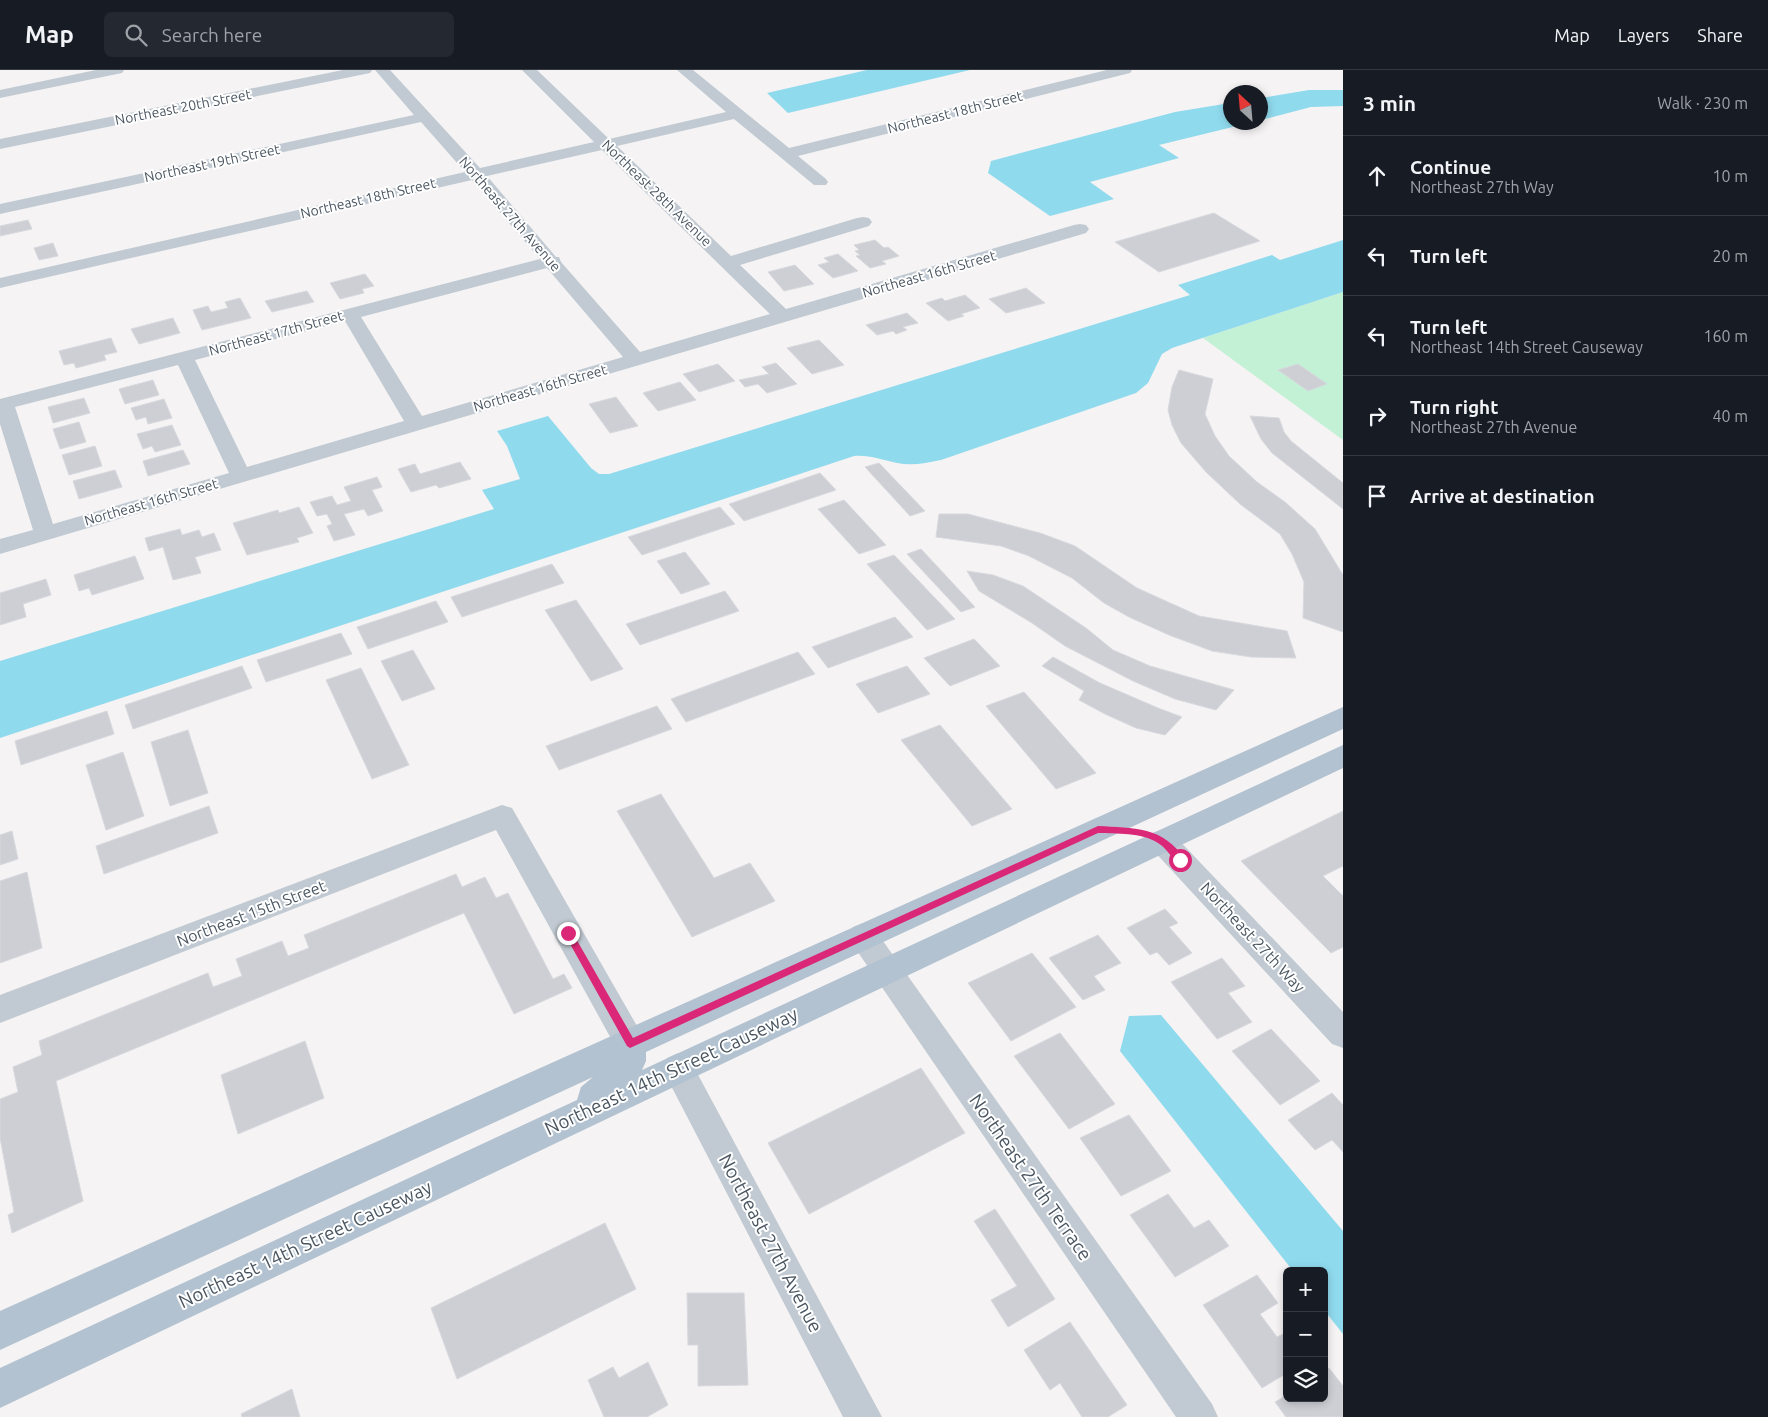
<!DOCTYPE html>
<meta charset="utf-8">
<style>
body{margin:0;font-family:Ubuntu,sans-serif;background:#242831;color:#f1f3f6}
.controls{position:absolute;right:15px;bottom:15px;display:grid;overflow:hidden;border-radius:8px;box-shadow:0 2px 8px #0003}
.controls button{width:45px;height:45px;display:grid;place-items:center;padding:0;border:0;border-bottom:1px solid #363941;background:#171b24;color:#f1f3f6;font:25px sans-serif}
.compass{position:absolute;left:1223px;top:15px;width:45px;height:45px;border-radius:50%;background:#171b24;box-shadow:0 2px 8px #0003;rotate:334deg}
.stop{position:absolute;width:15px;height:15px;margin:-11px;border:4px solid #db2777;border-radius:50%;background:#fff}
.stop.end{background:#db2777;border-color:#fff;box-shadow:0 1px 5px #0008}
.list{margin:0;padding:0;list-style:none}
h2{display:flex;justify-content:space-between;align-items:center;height:65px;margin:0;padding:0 20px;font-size:21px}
h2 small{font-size:16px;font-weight:400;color:#9ea1a6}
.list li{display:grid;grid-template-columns:32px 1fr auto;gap:15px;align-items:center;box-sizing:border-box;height:80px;padding:0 20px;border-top:1px solid #363941}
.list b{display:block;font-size:19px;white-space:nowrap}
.list p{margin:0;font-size:16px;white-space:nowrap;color:#9ea1a6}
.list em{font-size:16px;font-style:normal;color:#9ea1a6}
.icon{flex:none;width:28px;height:28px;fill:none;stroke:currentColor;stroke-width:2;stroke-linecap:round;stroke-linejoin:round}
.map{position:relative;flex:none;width:1343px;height:1347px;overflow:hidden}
header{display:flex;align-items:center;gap:30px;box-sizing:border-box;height:70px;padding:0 25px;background:#171b24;border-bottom:1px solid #363941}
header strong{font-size:24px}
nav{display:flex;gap:28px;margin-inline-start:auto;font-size:18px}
.search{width:350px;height:45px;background:#242831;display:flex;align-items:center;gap:12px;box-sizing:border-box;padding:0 18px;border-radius:8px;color:#9ea1a6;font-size:19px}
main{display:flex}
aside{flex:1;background:#171b24}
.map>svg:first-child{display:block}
</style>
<header>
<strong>Map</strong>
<div class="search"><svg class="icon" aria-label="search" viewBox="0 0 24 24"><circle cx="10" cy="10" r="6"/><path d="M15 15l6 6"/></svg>Search here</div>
<nav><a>Map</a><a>Layers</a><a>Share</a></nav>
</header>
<main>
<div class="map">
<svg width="1343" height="1347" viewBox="0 0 1343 1347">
<rect width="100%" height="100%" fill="#f5f3f3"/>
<path fill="#c3f1d5" d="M1343,222V370L1203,268Z"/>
<path fill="#90daee" d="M867,0H970L788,43L767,23Z
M1309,20H1343V36L1311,37L1261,50V28Z
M1230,33V52L1249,53L1159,75L1179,88L1090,112L1114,129L1050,146L988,103L991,91L1175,42Z
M1343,170V222L1172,278L1162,284L1148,313L1136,323L941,390C926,393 912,396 897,393C881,390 871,385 854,386L0,668V591L494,439L482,420L520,409L507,376L497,361L548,346L591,398L599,404H609L1190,225L1178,215L1272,185L1280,190Z
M1161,945L1343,1161V1264L1324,1240V1201H1293L1120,981L1129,946Z"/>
<path fill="#cdcfd5" stroke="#d7d9de" d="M1214,143L1260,171L1159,202L1115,172Z
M28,150L32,159L0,166V156Z
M875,170L884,178L888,177L899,186L882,191L886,194L870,198L856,186L860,185L855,181L859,180L854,175Z
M53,173L58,186L39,190L34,178Z
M838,184L858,201L833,208L818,195L829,192L824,188Z
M795,195L814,214L784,221L768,202Z
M365,204L374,216L362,219L364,223L340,229L330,213Z
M1026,218L1045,233L1006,243L989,229Z
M307,221L314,232L272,242L265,231Z
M965,225L980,238L961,244L964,246L948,251L926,233L942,228L945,231Z
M240,228L251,248L202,260L193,240L208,236L211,242L228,238L225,232Z
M907,243L918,253L903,257L907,260L896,264L893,261L877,265L866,255Z
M173,248L180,263L139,274L131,259Z
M111,268L117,282L104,285L106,290L76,298L74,293L64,295L59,281Z
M819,270L844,295L812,304L787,278Z
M776,293L797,314L767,323L758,314L745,317L739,310L769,304L762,297Z
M718,294L735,311L699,322L683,304Z
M1298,294L1327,314L1308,321L1278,300Z
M1179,300L1213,309L1205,344L1215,366L1229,386L1257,412L1285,432L1315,459L1343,505V562L1303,548L1304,512L1292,484L1280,464L1240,434L1206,402L1181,373L1172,355L1168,340L1172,317Z
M153,310L159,325L125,334L119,319Z
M680,312L696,330L658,341L643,323Z
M616,327L638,356L610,363L589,334Z
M84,328L90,343L53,353L48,337Z
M164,329L172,348L148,354L146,347L136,350L131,338Z
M1250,346L1279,348L1284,362L1291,371L1343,413V439L1272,383L1261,369Z
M79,352L86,372L60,379L53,359Z
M172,355L181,375L155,382L152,376L143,379L137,364Z
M95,376L102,396L69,405L62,385Z
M183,380L190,394L148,406L143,391Z
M460,392L471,409L439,418L436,415L411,422L398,399L415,394L420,404Z
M879,393L925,441L910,446L865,397Z
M115,400L122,417L79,429L73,411Z
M820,403L836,420L744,451L729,434Z
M377,407L382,417L372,420L383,441L368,446L364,439L344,444L355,465L334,471L327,456L332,454L327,444L317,446L310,432L332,426L337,435L351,431L344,417Z
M844,430L886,475L859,484L818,439Z
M299,437L313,463L297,468L299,472L247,485L233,453L278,440L279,443Z
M720,437L735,454L642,485L628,467Z
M939,444H968L1040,463L1075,476L1137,518L1199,546L1287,561L1296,588L1251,587L1212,581L1169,565L1129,547L1104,533L1072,508L1029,486L1001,476L936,467Z
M180,459L182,465L199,460L202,467L214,463L221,480L195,487L201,503L173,510L163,477L149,481L145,468Z
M921,479L975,537L961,542L907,484Z
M685,482L710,514L681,524L657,491Z
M894,485L955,549L927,560L867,494Z
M135,486L144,509L92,525L89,518L79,521L74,505Z
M552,494L564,513L462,547L451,527Z
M967,501L993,505L1023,516L1086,558L1113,580L1150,596L1234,620L1216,640L1175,629L1133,611L1065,576L1032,553L979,521Z
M46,509L51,525L23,534L26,547L0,555V523Z
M725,521L739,541L640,575L626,554Z
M576,530L623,599L591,611L545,540Z
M436,531L448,552L368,579L357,557Z
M895,547L913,567L828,598L812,577Z
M341,563L352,584L266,612L257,590Z
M974,569L1000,596L950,616L924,588Z
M413,580L435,619L402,631L381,591Z
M798,582L815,604L686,652L671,629Z
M1053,587L1100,613L1158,638L1182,647L1165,665L1136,658L1105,644L1079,630L1084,621L1042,596Z
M242,596L252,618L133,659L125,635Z
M907,596L930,624L878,643L856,614Z
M361,598L409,695L372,709L326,610Z
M1024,622L1096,703L1056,719L986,636Z
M657,636L672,659L559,700L546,676Z
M107,641L114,664L21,695L15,671Z
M940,655L1012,739L972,756L901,670Z
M188,660L208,723L170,736L151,672Z
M123,682L144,746L106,760L86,695Z
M661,724L714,808L750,793L775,831L692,867L617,741Z
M209,736L218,763L104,804L96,776Z
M1343,741V796L1323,806L1343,826V877L1331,883L1241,791Z
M12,761L18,789L0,795V765Z
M27,802L42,878L0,893V811Z
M456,804L462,817L485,807L496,828L508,823L553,909L564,904L572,918L514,944L464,843L56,1011L83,1131L12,1163L8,1145L14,1142L0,1068V1029L18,1022L13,997L42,985L39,971L208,903L213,917L242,906L236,889L282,871L288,886L309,878L304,865Z
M1165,839L1178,853L1169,857L1192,883L1169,895L1157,882L1150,885L1127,858Z
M1098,865L1121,893L1094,906L1105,920L1083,930L1049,888Z
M1032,883L1076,937L1011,971L968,913Z
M1222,888L1245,916L1228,923L1252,952L1217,969L1171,912Z
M1271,959L1320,1011L1280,1035L1232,981Z
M1060,963L1115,1034L1069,1059L1014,986Z
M305,971L324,1028L238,1064L221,1005Z
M921,998L965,1063L809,1144L768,1073Z
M1332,1023L1343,1035V1082L1332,1070L1315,1080L1288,1050Z
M1129,1045L1171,1101L1121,1126L1080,1068Z
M1168,1124L1194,1158L1209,1150L1229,1176L1175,1207L1130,1145Z
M995,1139L1055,1229L1008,1257L991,1230L1017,1216L974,1151Z
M605,1153L636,1219L457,1309L431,1238Z
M1257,1205L1278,1233L1260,1244L1277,1267L1287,1262V1303L1262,1318L1203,1235Z
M687,1223H744L748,1315L698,1316V1275H688Z
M1070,1252L1127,1335L1108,1347H1082L1060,1313L1050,1320L1024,1280Z
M648,1292L668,1335L647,1347H604L588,1310L613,1297L619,1308Z
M1329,1298L1343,1316V1347H1286L1275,1332L1287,1325V1328H1324V1302Z
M292,1319L300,1347H242L241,1344Z"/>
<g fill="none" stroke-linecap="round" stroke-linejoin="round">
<path fill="#c1cad2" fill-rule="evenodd" d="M96,0H124L122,3L117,4L0,28V20Z
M343,0H372L370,3L365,4L0,79V69Z
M375,0H390L480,98L594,72L522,0H537L609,69L726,42L677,0H693L789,78L1107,0H1132L1130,3L798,86L826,109L828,112L826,115H814L734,49L617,76L731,186L857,148L863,147L869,148L872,152L869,156L740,195L786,239L1074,155L1080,154L1086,155L1089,159L1086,163L0,484V469L33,460L0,354V329L540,189L472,110L0,218V208L465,102L421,52L0,144V134L414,45ZM602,80L770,244L640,282L561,192L559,187H556L487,106ZM547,198L623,287L422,346L361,247ZM345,251L404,351L247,397L195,290ZM178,295L229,403L53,454L15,337Z
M502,735L512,738L641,963L646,973L641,983L630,987L619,983L496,760L0,953V925Z
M1162,760L1172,763L1343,942V978L1332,974L1152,779L1148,771L1152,763Z
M863,853L873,857L1212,1334L1218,1347H1176L853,875L848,866L853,857Z
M678,983L689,988L882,1347H843L667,1008L662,998L667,988Z"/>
<path fill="#b3c2d1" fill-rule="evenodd" d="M1343,637V659L646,982V991L642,1000L1343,675V698L0,1338V1298L577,1030L581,1017L593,1007L0,1280V1241Z"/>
</g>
<path fill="#db2777" d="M1098,756C1133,758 1164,756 1185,790L1180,794L1177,793C1171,786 1165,777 1158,773C1141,762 1117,764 1098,763L630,978L627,976L564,863L565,860H571L633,968Z"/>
<g text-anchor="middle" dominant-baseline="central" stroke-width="4" stroke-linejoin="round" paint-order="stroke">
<g font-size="14" fill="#4a5661" stroke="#fff">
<text transform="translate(183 37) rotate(-11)">Northeast 20th Street</text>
<text transform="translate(955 42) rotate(-14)">Northeast 18th Street</text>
<text transform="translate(212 93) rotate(-12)">Northeast 19th Street</text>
<text transform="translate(657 123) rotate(44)">Northeast 28th Avenue</text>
<text transform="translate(368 128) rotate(-13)">Northeast 18th Street</text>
<text transform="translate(510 144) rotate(49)">Northeast 27th Avenue</text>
<text transform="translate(929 204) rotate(-16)">Northeast 16th Street</text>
<text transform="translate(276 263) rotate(-15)">Northeast 17th Street</text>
<text transform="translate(540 318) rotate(-16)">Northeast 16th Street</text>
<text transform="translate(151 432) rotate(-16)">Northeast 16th Street</text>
</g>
<g font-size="16" fill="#4a5661" stroke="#fff">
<text transform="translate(251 843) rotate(-21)">Northeast 15th Street</text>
<text transform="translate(1253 867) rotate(47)">Northeast 27th Way</text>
</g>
<g font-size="19" fill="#4a5661" stroke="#fff">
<text transform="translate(671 1001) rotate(-25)">Northeast 14th Street Causeway</text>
<text transform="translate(1031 1107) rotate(55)">Northeast 27th Terrace</text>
<text transform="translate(771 1173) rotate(62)">Northeast 27th Avenue</text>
<text transform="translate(305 1174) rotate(-25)">Northeast 14th Street Causeway</text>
</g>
</g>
</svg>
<div class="controls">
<button>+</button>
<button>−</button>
<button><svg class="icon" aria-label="layers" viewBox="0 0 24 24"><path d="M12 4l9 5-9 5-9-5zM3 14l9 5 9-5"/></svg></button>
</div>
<svg class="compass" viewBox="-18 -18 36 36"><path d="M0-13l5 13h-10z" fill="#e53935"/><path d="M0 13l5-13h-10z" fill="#9ea1a6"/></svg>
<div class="stop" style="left:1180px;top:790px"></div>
<div class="stop end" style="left:568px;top:863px"></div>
</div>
<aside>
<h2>3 min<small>Walk · 230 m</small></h2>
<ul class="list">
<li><svg class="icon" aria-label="ahead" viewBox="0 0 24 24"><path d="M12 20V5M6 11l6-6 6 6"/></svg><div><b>Continue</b><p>Northeast 27th Way</p></div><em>10 m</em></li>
<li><svg class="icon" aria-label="left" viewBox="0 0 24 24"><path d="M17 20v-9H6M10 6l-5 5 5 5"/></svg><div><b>Turn left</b></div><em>20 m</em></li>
<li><svg class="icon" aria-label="left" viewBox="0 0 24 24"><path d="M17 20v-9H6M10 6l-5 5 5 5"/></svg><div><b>Turn left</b><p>Northeast 14th Street Causeway</p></div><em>160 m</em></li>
<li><svg class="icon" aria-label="right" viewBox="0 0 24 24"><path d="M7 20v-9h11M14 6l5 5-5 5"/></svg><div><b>Turn right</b><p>Northeast 27th Avenue</p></div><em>40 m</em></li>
<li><svg class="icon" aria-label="arrive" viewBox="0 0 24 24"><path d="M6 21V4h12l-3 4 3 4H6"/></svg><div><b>Arrive at destination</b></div></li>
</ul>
</aside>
</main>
